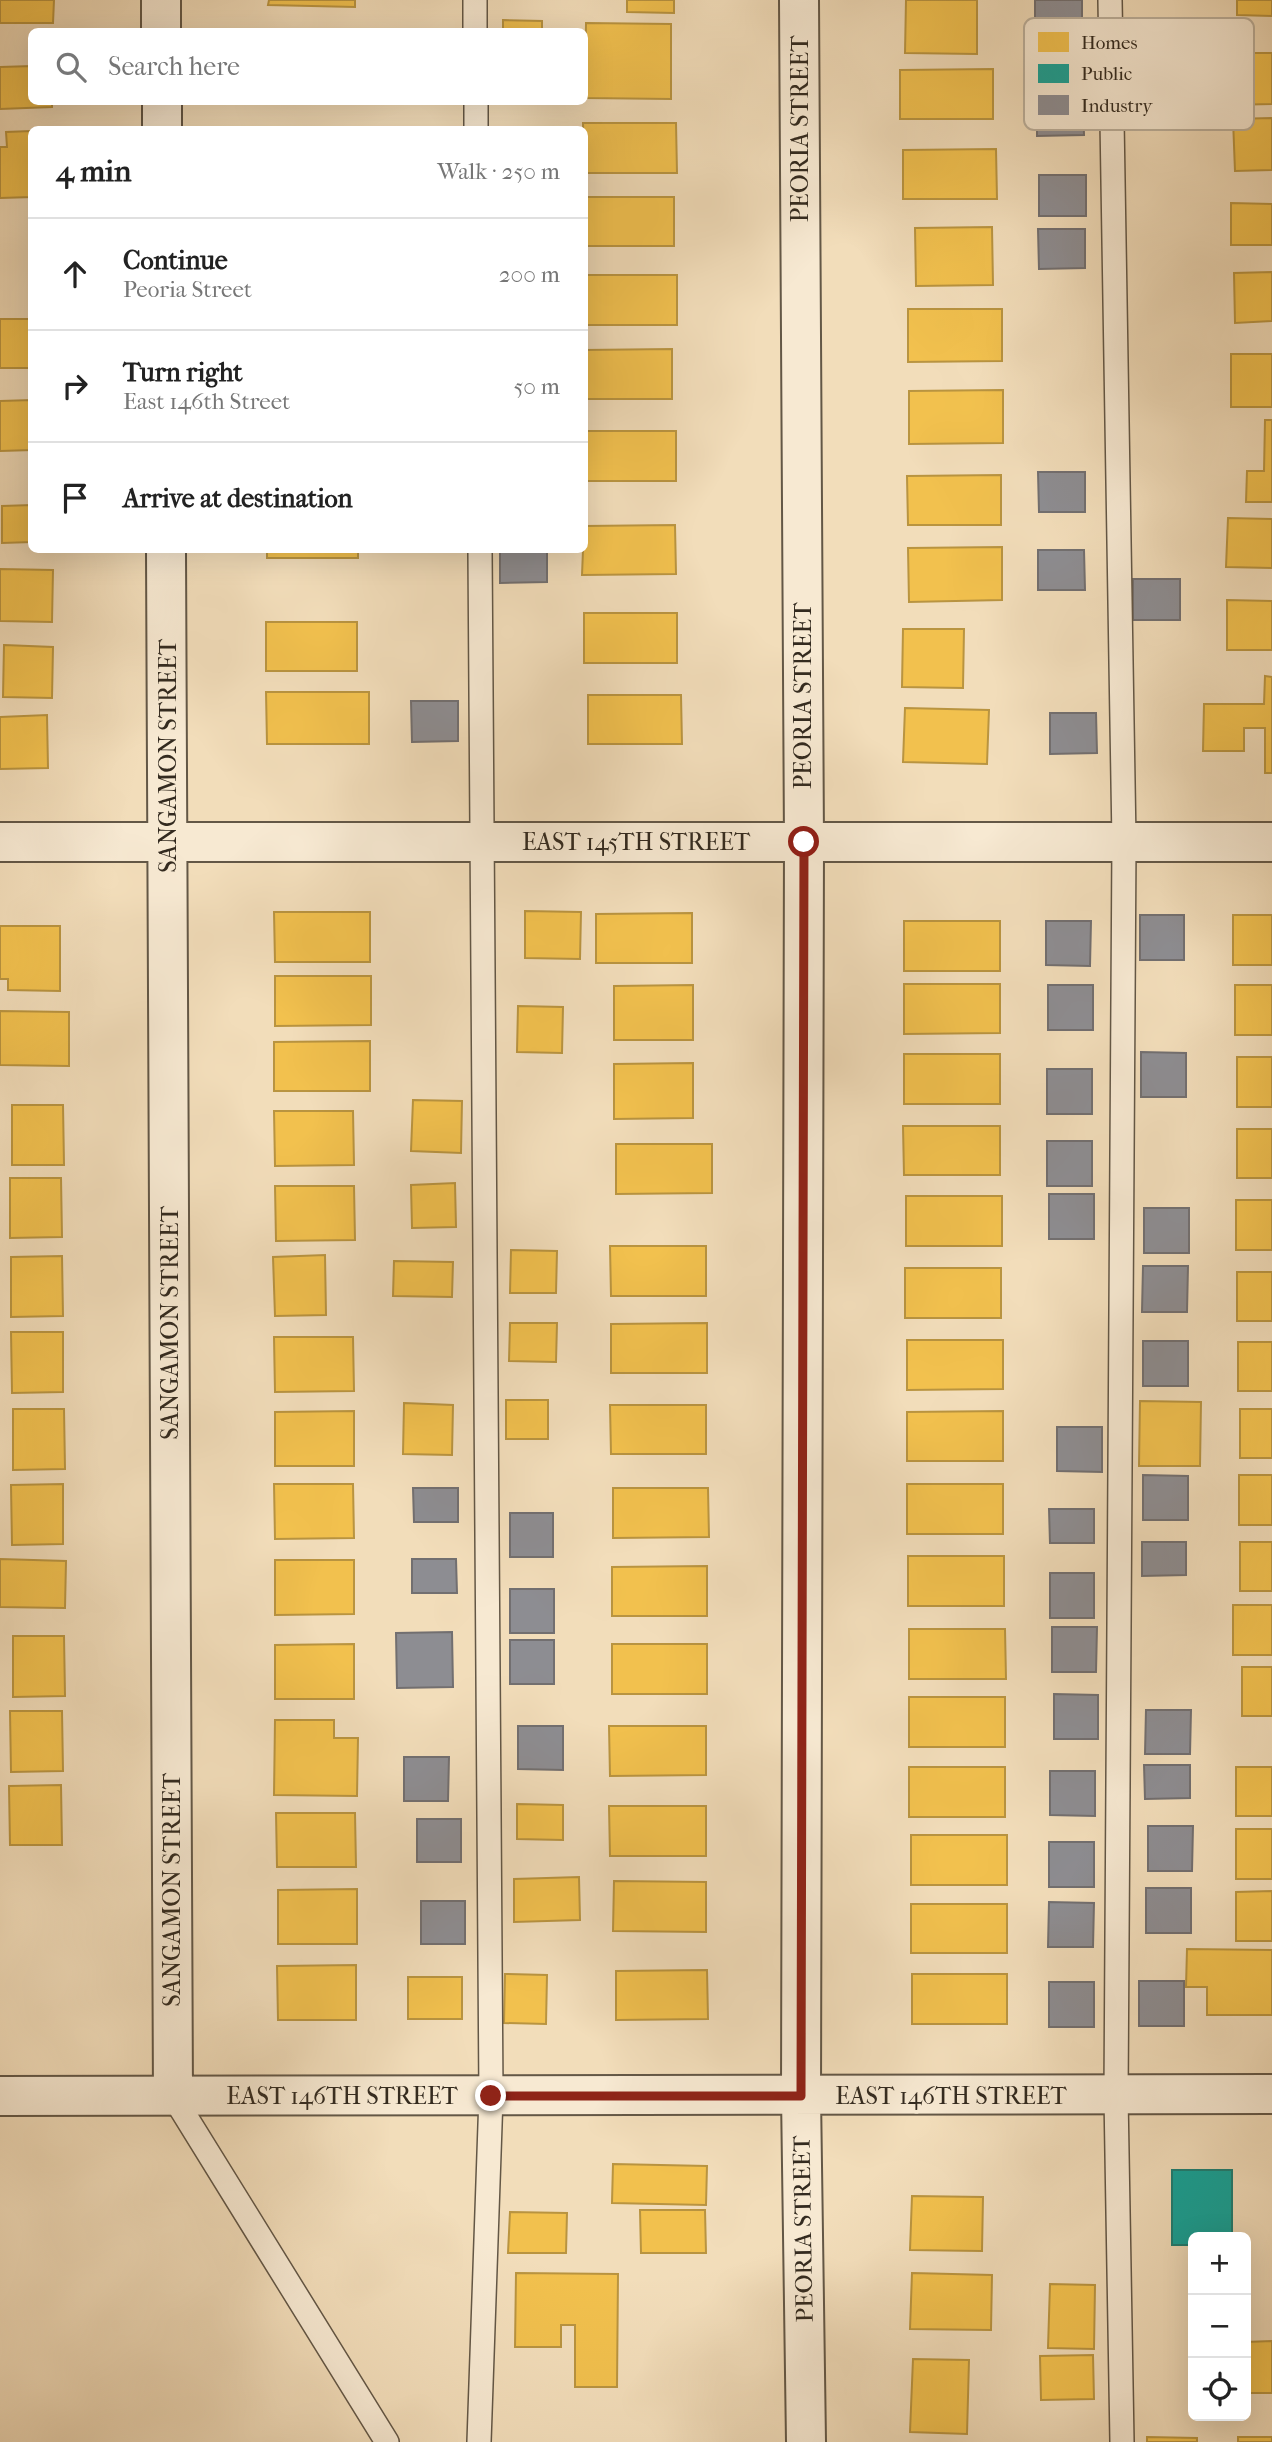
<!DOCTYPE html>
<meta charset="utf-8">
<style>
body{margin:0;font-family:"IM FELL French Canon",serif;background:#f2f2f2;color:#222}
.controls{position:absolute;right:21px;bottom:21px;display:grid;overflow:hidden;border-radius:10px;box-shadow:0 7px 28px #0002}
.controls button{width:63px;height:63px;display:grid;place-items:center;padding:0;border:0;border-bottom:2px solid #e0e0e0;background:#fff;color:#222;font:35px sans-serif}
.stop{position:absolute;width:21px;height:21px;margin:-16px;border:5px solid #8f2418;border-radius:50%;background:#fff}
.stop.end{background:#8f2418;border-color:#fff;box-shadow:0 2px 7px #0008}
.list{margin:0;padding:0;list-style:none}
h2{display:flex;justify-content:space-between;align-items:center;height:91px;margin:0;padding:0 28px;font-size:30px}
h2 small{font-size:23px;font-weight:400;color:#767676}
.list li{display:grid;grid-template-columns:46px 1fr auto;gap:21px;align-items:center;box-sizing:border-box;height:112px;padding:0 28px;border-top:2px solid #e0e0e0}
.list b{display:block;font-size:26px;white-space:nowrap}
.list p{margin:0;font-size:23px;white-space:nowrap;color:#767676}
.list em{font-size:23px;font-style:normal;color:#767676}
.icon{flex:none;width:38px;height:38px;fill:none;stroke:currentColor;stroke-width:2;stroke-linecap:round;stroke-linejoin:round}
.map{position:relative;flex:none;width:1272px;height:2442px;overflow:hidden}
.search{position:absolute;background:#fff;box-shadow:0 7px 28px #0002;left:28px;top:28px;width:560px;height:77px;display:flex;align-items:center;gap:18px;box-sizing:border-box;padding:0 24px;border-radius:10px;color:#767676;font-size:26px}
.panel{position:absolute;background:#fff;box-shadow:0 7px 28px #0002;left:28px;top:126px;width:560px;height:427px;border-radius:10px}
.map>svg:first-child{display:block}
</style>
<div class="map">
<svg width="1272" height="2442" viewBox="0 0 1272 2442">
<rect width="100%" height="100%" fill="#f2ddba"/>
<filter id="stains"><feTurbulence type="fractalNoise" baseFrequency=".00286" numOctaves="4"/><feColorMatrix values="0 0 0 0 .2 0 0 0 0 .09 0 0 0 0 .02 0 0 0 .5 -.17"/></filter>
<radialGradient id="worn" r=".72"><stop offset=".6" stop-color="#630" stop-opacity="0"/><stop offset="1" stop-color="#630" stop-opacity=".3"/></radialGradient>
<path fill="#f2c14e" stroke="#b99440" stroke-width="2" d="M0,0H54L53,23H0Z
M269,0H355V7L268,5Z
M627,0H674V13L627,12Z
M906,0H977V54L905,53Z
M1237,0H1272V16L1237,15Z
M503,20L542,21V32H503Z
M586,23L671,24V99L585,98Z
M1228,53H1272V104L1229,105Z
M32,66V102H52V107L0,109V67Z
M993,69V119H900V70Z
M275,102H366V103H275Z
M1272,118V170L1235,171L1233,119Z
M583,123H676L677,173H584Z
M31,131L32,197L0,198V147H7L6,132Z
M996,149L997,199H903V150Z
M584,197H674V246H584Z
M1231,203L1272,204V245H1231Z
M992,227L993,285L916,286L915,228Z
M1272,272V321L1235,323L1234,273Z
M584,275H677V325H584Z
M908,309H1002V361L908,362Z
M0,319H32V368H0Z
M672,349V399H584V350Z
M1231,354H1272V407H1231Z
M1003,390V443L909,444V391Z
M32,400V450L0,451V401Z
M1265,420H1272V502H1246L1247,471H1264Z
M584,431H676V481H584Z
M1001,475V525H908L907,476Z
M32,505V542L2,543V506Z
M1228,518L1272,519V568L1226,567Z
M675,525L676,574L582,575L584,526Z
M1002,547V600L909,602L908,548Z
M267,550H358V558H267Z
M0,569L53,570L52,622L0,621Z
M1227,600L1272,601V650H1227Z
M584,613H677V663H584Z
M266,622H357V671H266Z
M903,629H964L963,688L902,687Z
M4,645L53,647L52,698L3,697Z
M1265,676L1272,677V773H1265V728H1244V751H1203L1204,704H1264Z
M266,692H369V744H267Z
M588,695H681L682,744H588Z
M905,708L989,710L987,764L903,762Z
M47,715L48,768L0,769V717Z
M525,911L581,912L580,959L525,958Z
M274,912H370V962H275Z
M692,913V963H596V914Z
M1233,915H1272V965H1233Z
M904,921H1000V971H904Z
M0,926H60V991L8,990V979H0Z
M275,976H371V1025L275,1026Z
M904,984H1000V1033L904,1034Z
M693,985V1040H614V986Z
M1235,985H1272V1035H1235Z
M518,1006L563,1007L562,1053L517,1052Z
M0,1011L69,1012V1066L0,1065Z
M370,1041V1091H274V1042Z
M904,1054H1000V1104H904Z
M1237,1057H1272V1107H1237Z
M693,1063V1118L614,1119V1064Z
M413,1100L462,1101L461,1153L411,1151Z
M12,1105H63L64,1165H12Z
M274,1111H353L354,1165L275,1166Z
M903,1126H1000V1175H904Z
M1237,1129H1272V1178H1237Z
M616,1144H712V1193L616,1194Z
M10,1178H61L62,1237L10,1238Z
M455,1183L456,1227L412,1228L411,1185Z
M275,1186H354L355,1240L276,1241Z
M906,1196H1002V1246H906Z
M1236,1200H1272V1250H1236Z
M610,1246H706V1296H611Z
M511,1250L557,1251L556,1293H510Z
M325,1255L326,1315L275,1316L273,1257Z
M62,1256L63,1316L11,1317V1257Z
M394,1261L453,1262L452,1297L393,1296Z
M905,1268H1001V1318H905Z
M1237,1272H1272V1321H1237Z
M510,1323H557L556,1362L509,1361Z
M707,1323V1373H611V1324Z
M11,1332H63V1392L12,1393Z
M274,1337H353L354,1391L275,1392Z
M907,1340H1003V1389L907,1390Z
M1238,1342H1272V1391H1238Z
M506,1400H548V1439H506Z
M1140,1401L1201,1402L1200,1466H1139Z
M404,1403L453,1405L452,1455L403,1454Z
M610,1405H706V1454H611Z
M13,1409H64L65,1469L13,1470Z
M1240,1409H1272V1458H1240Z
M354,1411V1466H275V1412Z
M1003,1411V1461H907V1412Z
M1239,1475H1272V1525H1239Z
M63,1484V1544L12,1545L11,1485Z
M274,1484H353L354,1538L275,1539Z
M907,1484H1003V1534H907Z
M613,1488H708L709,1537L613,1538Z
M1240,1542H1272V1591H1240Z
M908,1556H1004V1606H908Z
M0,1559L66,1561L65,1608L0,1607Z
M275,1560H354V1614L275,1615Z
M707,1566V1616H612V1567Z
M1233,1605H1272V1655H1233Z
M909,1629H1005L1006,1679H909Z
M13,1636H64L65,1696L13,1697Z
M354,1644V1699H275V1645Z
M612,1644H707V1694H612Z
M1242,1667H1272V1716H1242Z
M909,1697H1005V1747H909Z
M10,1711H62L63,1771L11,1772Z
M275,1720H334V1738H358L357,1796L274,1795Z
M609,1726H706V1775L610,1776Z
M909,1767H1005V1817H909Z
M1236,1767H1272V1816H1236Z
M61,1785L62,1845H10L9,1786Z
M517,1804L563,1805V1840L517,1839Z
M609,1806H706V1856H610Z
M276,1813H355L356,1867H277Z
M1236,1829H1272V1879H1236Z
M911,1835H1007V1885H911Z
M579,1877L580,1920L514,1922V1879Z
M614,1881L706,1882V1932L613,1931Z
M357,1889V1944H278V1890Z
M1272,1891V1941H1236V1892Z
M911,1904H1007V1953H911Z
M1187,1949L1272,1950V2015H1207V1987H1186Z
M356,1965V2020H278L277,1966Z
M707,1970L708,2019L616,2020V1971Z
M505,1974L547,1975L546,2024L504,2023Z
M912,1974H1007V2024H912Z
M408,1977H462V2019H408Z
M613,2164L707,2166L706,2205L612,2203Z
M912,2196L983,2197L982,2251L910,2250Z
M640,2210H705L706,2253H641Z
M510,2212L567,2213L566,2253H508Z
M516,2273L618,2274L617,2387H575V2325H561V2347H515Z
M912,2273L992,2275L991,2330L910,2329Z
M1050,2284L1095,2285L1094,2349L1048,2348Z
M1272,2341V2393H1246V2342Z
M1093,2355L1094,2399L1041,2400L1040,2356Z
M913,2359L969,2360L967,2434L910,2432Z
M1147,2437L1197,2438V2442H1147Z
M1238,2437H1272V2442H1238Z"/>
<path fill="#17a398" stroke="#1f7f74" stroke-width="2" d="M1172,2170H1232V2237H1193V2245H1172Z"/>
<path fill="#8d8d92" stroke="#726f70" stroke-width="2" d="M1035,0H1082V31H1035Z
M1037,96H1083L1084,135L1037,136Z
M1039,175H1086V216H1039Z
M1038,229H1085V268L1039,269Z
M1038,472H1085V512H1039Z
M500,550H547V582L500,583Z
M1038,550H1084L1085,590H1038Z
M1133,579H1180V620H1133Z
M411,701H458V741L412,742Z
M1050,713H1096L1097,753L1050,754Z
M1140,915H1184V960H1140Z
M1046,921H1091L1090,966L1046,965Z
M1048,985H1093V1030H1048Z
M1141,1052L1186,1053V1097H1141Z
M1047,1069H1092V1114H1047Z
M1047,1141H1092V1186H1047Z
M1049,1194H1094V1239H1049Z
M1144,1208H1189V1253H1144Z
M1143,1266H1188L1187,1312H1142Z
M1143,1341H1188V1386H1143Z
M1057,1427H1102V1472L1057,1471Z
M1143,1475L1188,1476V1520H1143Z
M413,1488H458V1522H414Z
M1049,1509H1094V1543H1050Z
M510,1513H553V1557H510Z
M1142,1542H1186V1575L1142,1576Z
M412,1559H456L457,1593H412Z
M1050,1573H1094V1618H1050Z
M510,1589H554V1633H510Z
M1052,1627H1097L1096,1672H1052Z
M452,1632L453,1687L397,1688L396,1633Z
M510,1640H554V1684H510Z
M1054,1694L1098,1695V1739H1054Z
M1146,1710H1191L1190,1754H1145Z
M518,1726H563V1770L518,1769Z
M404,1757H449L448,1801H404Z
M1144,1765H1190V1798L1145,1799Z
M1050,1771H1095V1816L1050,1815Z
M417,1819H461V1862H417Z
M1148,1826H1193L1192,1871H1148Z
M1049,1842H1094V1887H1049Z
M1146,1888H1191V1933H1146Z
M421,1901H465V1944H421Z
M1049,1902L1094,1903L1093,1947H1048Z
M1139,1981H1184V2026H1139Z
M1049,1982H1094V2027H1049Z"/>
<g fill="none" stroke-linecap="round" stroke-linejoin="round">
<g stroke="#635746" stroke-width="26">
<path id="lane" d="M475,0V32
M1110,0L1124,842L1116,2096L1122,2442
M476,102V130
M173,2096L387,2442
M479,2442L491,2096L480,550"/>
</g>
<g stroke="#635746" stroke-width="42">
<path id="street" d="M161,0V32
M799,0L804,842L801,2096L806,2442
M162,102V130
M166,550L173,2096
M0,842H1272
M0,2096L1272,2094"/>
</g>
<use href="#lane" stroke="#f7e9d2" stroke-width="23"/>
<use href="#street" stroke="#f7e9d2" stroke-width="38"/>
</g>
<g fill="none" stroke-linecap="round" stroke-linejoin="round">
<path stroke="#8f2418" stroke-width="9" d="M491,2096H801L804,842"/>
</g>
<g text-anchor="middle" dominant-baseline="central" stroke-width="7" stroke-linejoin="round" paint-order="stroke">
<g font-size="24" fill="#332a1f" stroke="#f7e9d2">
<text transform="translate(800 129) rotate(-90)">PEORIA STREET</text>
<text transform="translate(803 696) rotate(-90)">PEORIA STREET</text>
<text transform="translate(168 756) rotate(-90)">SANGAMON STREET</text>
<text x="636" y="842">EAST 145TH STREET</text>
<text transform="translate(170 1323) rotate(-90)">SANGAMON STREET</text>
<text transform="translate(172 1890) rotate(-90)">SANGAMON STREET</text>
<text x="342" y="2096">EAST 146TH STREET</text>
<text x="951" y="2096">EAST 146TH STREET</text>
<text transform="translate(803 2229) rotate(-91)">PEORIA STREET</text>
</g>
</g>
<rect x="1024" y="18" width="230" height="112" rx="10" fill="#f7e9d2" stroke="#bcb09c" stroke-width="2"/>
<rect x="1038" y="32" width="31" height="20" fill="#f2c14e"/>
<rect x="1038" y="64" width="31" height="19" fill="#17a398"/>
<rect x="1038" y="95" width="31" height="20" fill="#8d8d92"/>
<g font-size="19" fill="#332a1f">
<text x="1081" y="49">Homes</text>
<text x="1081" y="80">Public</text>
<text x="1081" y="112">Industry</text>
</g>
<rect width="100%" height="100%" filter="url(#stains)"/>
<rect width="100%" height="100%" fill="url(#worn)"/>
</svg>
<div class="controls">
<button>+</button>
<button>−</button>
<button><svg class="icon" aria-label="locate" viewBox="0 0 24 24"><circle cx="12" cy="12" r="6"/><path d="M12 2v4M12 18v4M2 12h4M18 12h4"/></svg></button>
</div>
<div class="stop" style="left:804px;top:842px"></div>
<div class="stop end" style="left:491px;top:2096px"></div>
<div class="search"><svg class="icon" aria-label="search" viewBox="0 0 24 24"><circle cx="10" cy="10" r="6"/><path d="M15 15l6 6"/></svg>Search here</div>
<section class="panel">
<h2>4 min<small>Walk · 250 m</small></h2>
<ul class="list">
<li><svg class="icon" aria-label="ahead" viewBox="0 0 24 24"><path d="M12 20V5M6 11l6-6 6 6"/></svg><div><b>Continue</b><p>Peoria Street</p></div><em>200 m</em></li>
<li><svg class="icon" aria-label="right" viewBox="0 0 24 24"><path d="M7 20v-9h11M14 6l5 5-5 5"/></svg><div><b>Turn right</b><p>East 146th Street</p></div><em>50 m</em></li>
<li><svg class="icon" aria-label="arrive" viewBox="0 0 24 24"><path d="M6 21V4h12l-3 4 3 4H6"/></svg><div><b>Arrive at destination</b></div></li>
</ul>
</section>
</div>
